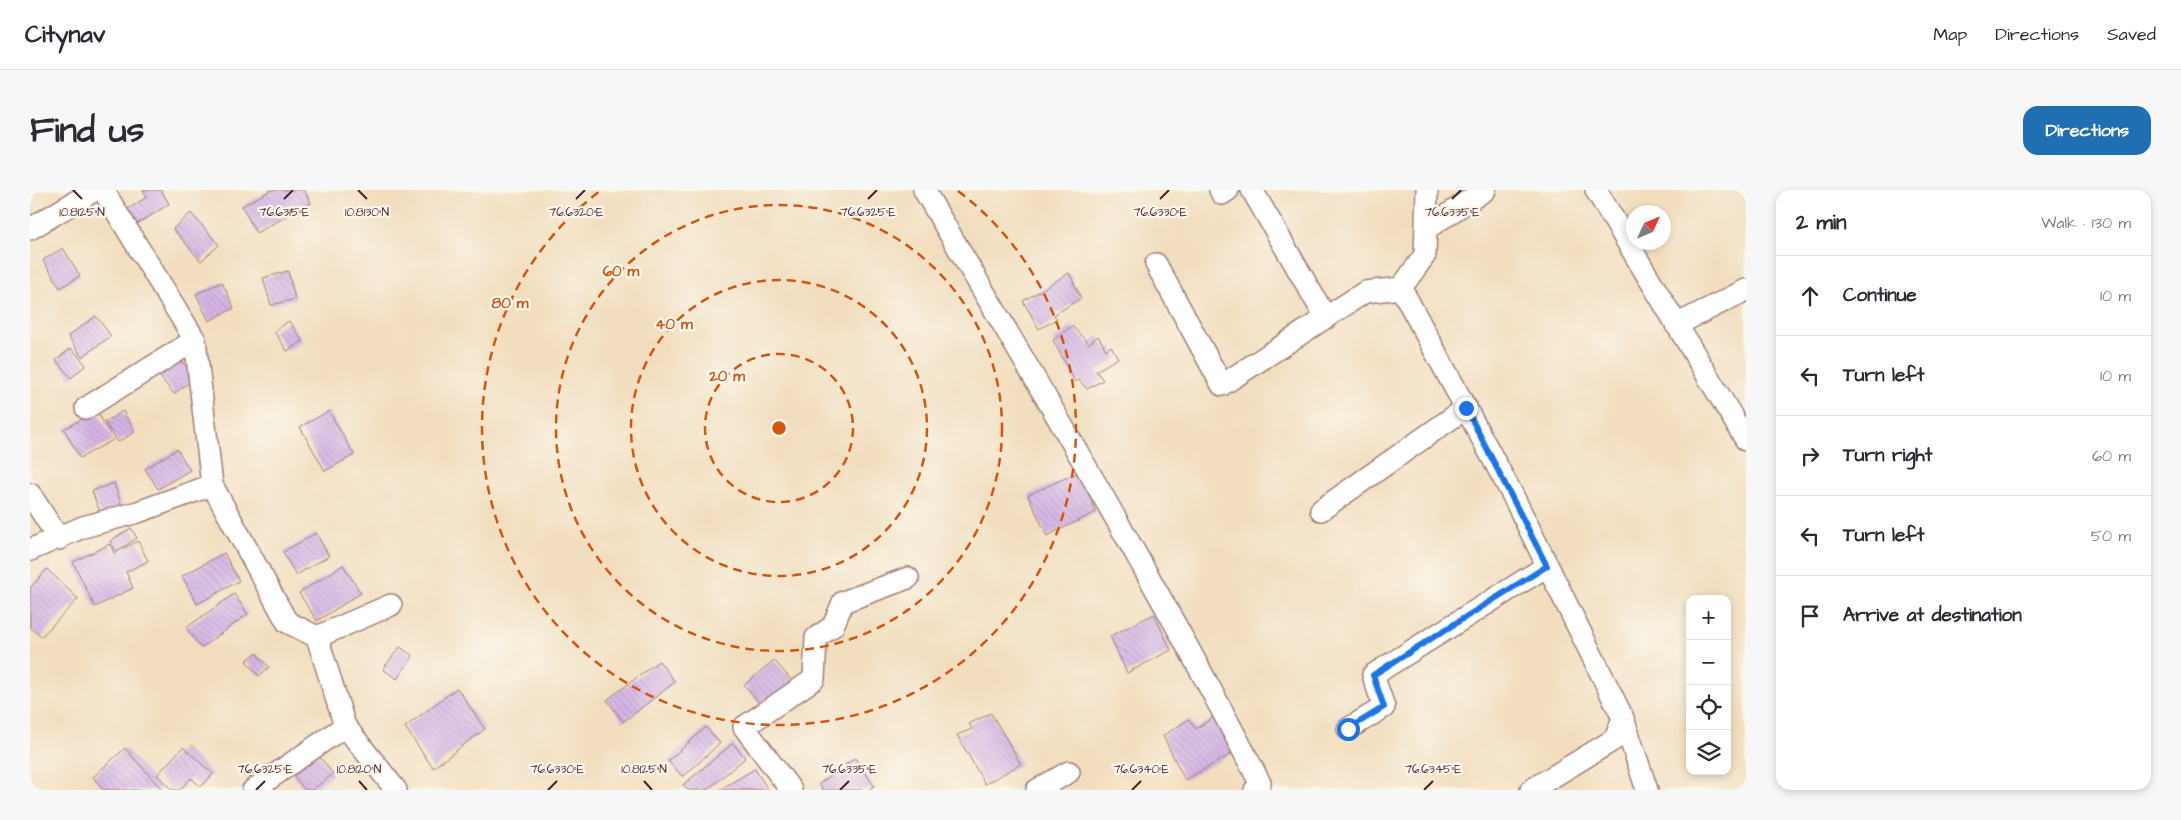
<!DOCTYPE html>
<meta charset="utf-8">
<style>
body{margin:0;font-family:"Architects Daughter",sans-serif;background:#f7f7f7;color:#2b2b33}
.controls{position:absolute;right:15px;bottom:15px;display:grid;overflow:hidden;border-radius:10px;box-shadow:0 2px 8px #0003}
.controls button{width:45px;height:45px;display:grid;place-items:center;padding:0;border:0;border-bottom:1px solid #e1e1e2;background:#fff;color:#2b2b33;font:25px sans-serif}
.compass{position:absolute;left:1596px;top:15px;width:45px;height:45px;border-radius:50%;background:#fff;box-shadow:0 2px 8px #0003;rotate:46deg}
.stop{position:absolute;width:15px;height:15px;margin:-11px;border:4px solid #1a73e8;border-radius:50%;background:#fff}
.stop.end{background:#1a73e8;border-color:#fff;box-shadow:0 1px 5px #0008}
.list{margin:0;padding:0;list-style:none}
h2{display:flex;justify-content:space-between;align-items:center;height:65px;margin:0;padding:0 20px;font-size:21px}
h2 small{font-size:16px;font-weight:400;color:#7c7c81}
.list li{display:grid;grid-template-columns:32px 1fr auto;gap:15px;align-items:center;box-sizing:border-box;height:80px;padding:0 20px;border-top:1px solid #e1e1e2}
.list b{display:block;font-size:19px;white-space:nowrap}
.list em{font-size:16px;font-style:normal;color:#7c7c81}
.icon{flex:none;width:28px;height:28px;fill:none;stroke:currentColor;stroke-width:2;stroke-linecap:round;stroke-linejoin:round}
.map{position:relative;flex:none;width:1716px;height:600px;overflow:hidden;border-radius:15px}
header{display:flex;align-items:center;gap:30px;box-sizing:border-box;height:70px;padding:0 25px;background:#fff;border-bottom:1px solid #e1e1e2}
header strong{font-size:24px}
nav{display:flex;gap:28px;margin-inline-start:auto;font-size:18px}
.intro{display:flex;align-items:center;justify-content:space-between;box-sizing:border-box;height:120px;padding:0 30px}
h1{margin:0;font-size:35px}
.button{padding:12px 22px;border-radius:15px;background:#1f6fb2;color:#fff;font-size:18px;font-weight:700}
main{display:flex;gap:30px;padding:0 30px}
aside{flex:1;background:#fff;border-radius:15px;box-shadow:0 2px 8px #0003}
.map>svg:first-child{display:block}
</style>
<header>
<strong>Citynav</strong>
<nav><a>Map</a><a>Directions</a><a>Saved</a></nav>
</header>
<div class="intro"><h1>Find us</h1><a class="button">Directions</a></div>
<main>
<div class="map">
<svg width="1716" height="600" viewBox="0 0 1716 600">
<defs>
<pattern id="building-back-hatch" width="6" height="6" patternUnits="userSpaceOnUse" patternTransform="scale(1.25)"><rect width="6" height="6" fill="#d5b5e5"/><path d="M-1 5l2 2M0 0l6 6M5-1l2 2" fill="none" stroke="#b89bc5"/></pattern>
</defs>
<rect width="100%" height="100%" fill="#fbf7ec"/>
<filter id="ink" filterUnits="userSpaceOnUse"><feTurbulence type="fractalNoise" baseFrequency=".02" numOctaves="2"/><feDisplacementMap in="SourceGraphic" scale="10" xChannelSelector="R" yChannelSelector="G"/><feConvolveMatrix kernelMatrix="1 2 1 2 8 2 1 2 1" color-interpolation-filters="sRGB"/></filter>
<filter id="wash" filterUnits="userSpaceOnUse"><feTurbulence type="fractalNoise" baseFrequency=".0096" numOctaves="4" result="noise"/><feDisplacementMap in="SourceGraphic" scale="20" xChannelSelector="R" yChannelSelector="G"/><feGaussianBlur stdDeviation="1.12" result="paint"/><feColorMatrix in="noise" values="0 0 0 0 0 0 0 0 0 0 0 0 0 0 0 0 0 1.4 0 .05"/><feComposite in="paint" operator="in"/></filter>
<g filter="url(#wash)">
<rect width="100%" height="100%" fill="#f2debf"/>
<g id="blocks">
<path fill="url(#building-back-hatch)" d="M113,0H131L139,14L107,34L98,19L117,7Z
M241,0H274L281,13L226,43L212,16Z
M161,23L189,55L171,71L143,39Z
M33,58L50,86L30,98L13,70Z
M258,81L265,109L241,115L233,88Z
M1039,83L1051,108L1024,125L1027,129L1009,139L993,111Z
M192,92L204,118L179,131L166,104Z
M66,126L81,146L52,167L38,146Z
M259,131L273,151L257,161L244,141Z
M1042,136L1059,154L1068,146L1076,160L1081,156L1088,168L1066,181L1073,190L1057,199L1049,190L1045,192L1023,150Z
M41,158L56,175L41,188L26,170Z
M151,170L165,188L144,204L130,187Z
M67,221L83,250L50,268L34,239Z
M93,221L105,242L88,252L75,232Z
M299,221L324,265L295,281L270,237Z
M147,259L160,280L128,299L115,279Z
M1049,282L1066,322L1017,346L998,305Z
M84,293L92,317L71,325L62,301Z
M101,338L107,348L87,361L80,351Z
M286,343L299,366L266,385L253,362Z
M108,351L118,371L96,382L103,398L65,417L43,372L80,354L84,363Z
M194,363L209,391L167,414L152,386Z
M313,375L331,403L287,431L269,403Z
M17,379L48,409L11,447L0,437V398Z
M204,404L218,424L171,458L156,438Z
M1124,424L1141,460L1097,483L1080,446Z
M370,457L383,466L367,489L353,479Z
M226,463L239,477L229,486L216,471Z
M744,470L762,491L733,517L714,495Z
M629,471L645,492L593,532L577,510Z
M427,498L455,539L403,578L375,537Z
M961,523L991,574L955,594L927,545L942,539L939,534Z
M1188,524L1208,560L1155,590L1133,546L1159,529L1166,539Z
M676,537L690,553L653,587L638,571Z
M703,553L715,568L677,600H658L653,595Z
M153,557L183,584L171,597L161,588L150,600H142L127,585Z
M95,558L132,600H74L63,587Z
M287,563L303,584L282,600H275L262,584Z
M825,568L844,596L838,600H793L789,594Z
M725,579L738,600H689Z"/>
</g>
</g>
<g filter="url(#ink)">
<use href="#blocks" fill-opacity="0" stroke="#9e7e75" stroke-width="1"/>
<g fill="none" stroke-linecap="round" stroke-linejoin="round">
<g stroke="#9e7e75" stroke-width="24">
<path id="minor" d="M73,0L165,150L182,295
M894,0C1009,196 1126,391 1230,593L1225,600
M1190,0L1192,4L1198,0
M1222,0L1296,128
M1397,0L1395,65L1371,98L1482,304L1593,528L1585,549L1501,600
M1566,0L1716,250
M0,39L65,0
M1396,39L1455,0
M1126,74L1192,195L1335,102L1371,98
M1646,135L1716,100
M56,218L165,150
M0,304L29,349
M1291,320L1436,218
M0,360L53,337L108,322L182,295L257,432L287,447L361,415
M287,447L315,536L366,600
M1593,528L1617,600
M1318,539L1354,517L1343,485L1517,376
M223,600L315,536
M761,600L714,537L784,489L786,448L803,436L813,412L878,388
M1007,600L1039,582"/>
</g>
<use href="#minor" stroke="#fff" stroke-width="21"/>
</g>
</g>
<g fill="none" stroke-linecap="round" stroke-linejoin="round" filter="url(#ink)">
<path stroke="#1a73e8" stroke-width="6" d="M1318,539L1354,517L1343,485L1517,376L1436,218"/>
</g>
<path fill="none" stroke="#4a1f2b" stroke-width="2" d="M43,0L52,9M328,0L337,9M254,9L263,0M546,9L555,0M838,9L847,0M1130,9L1139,0M1422,9L1431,0M329,591L337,600M614,591L622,600M226,600L235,591M518,600L527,591M810,600L819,591M1102,600L1111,591M1394,600L1403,591"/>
<g fill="none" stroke="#d8530f" stroke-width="2.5" stroke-dasharray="9 6">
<circle cx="749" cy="238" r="74"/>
<circle cx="749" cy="238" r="148"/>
<circle cx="749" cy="238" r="223"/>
<path d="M928 1A297 297 0 1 1 570 1"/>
</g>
<g font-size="12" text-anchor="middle" fill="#4a1f2b" stroke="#fbf7ec" stroke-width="4.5" stroke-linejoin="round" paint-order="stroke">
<text x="254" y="26">76.6315°E</text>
<text x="546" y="26">76.6320°E</text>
<text x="838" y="26">76.6325°E</text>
<text x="1130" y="26">76.6330°E</text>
<text x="1422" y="26">76.6335°E</text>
<text x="52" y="26">10.8125°N</text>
<text x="337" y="26">10.8130°N</text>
<text x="329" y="583">10.8120°N</text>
<text x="614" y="583">10.8125°N</text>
<text x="235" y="583">76.6325°E</text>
<text x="527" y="583">76.6330°E</text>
<text x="819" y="583">76.6335°E</text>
<text x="1111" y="583">76.6340°E</text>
<text x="1403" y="583">76.6345°E</text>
</g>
<circle cx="749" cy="238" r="8" fill="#d8530f" stroke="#fbf7ec" stroke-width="2.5"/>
<g font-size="15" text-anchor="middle" font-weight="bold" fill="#d8530f" stroke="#fbf7ec" stroke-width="4.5" stroke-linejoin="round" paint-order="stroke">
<text x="591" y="86">60 m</text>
<text x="480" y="118">80 m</text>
<text x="644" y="139">40 m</text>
<text x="697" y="191">20 m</text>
</g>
</svg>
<div class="controls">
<button>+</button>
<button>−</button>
<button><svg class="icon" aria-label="locate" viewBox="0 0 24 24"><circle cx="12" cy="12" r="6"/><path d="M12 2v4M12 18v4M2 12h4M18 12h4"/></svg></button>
<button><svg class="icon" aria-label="layers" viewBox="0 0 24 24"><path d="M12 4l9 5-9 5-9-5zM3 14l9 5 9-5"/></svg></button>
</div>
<svg class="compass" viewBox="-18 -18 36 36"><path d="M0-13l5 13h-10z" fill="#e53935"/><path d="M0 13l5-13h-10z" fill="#7c7c81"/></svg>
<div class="stop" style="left:1318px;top:539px"></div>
<div class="stop end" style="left:1436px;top:218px"></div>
</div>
<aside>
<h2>2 min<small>Walk · 130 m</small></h2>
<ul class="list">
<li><svg class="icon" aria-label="ahead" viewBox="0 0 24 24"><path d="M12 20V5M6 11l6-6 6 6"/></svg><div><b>Continue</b></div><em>10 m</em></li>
<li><svg class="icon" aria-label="left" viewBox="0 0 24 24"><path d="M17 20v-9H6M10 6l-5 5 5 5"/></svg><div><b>Turn left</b></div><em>10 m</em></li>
<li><svg class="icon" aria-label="right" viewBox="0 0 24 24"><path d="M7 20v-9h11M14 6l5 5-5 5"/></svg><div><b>Turn right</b></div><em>60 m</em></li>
<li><svg class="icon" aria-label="left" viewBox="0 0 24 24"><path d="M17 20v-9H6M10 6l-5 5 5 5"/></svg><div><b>Turn left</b></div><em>50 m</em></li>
<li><svg class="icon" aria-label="arrive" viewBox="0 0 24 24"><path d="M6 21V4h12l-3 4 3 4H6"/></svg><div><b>Arrive at destination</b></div></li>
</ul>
</aside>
</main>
